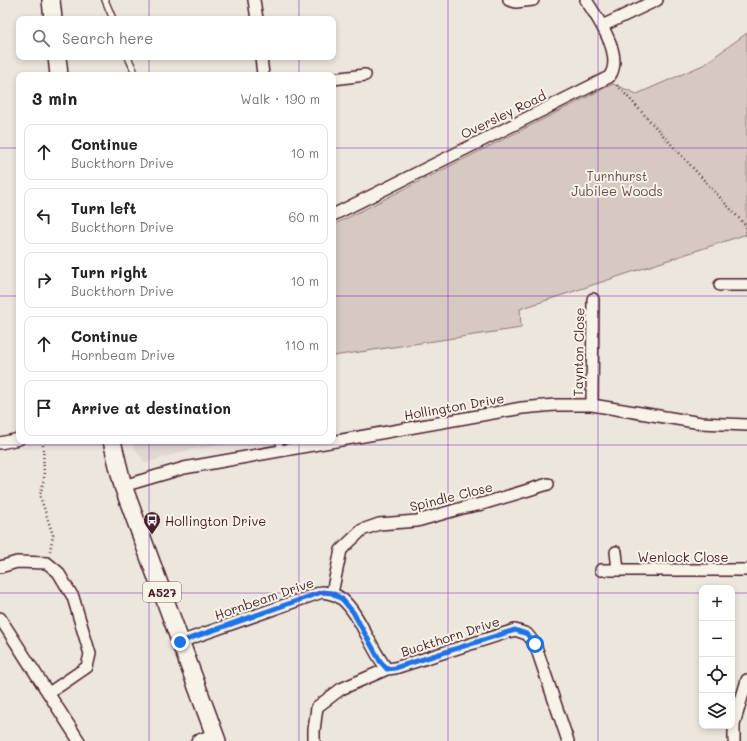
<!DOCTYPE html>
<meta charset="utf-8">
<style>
body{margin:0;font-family:Mali,sans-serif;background:#f2f2f2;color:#222}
.controls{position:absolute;right:12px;bottom:12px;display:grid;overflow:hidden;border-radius:8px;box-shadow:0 2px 6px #0003}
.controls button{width:36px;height:36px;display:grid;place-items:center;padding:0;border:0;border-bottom:1px solid #e0e0e0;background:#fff;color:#222;font:20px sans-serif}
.stop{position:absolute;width:12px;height:12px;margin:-9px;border:3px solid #1a73e8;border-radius:50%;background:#fff}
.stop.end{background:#1a73e8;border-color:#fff;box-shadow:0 1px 4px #0008}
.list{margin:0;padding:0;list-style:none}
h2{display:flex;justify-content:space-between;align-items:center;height:52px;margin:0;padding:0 16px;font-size:17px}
h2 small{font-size:13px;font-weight:400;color:#767676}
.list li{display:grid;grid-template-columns:26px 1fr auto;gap:12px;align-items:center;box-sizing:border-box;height:56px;margin:0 8px 8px;padding:0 8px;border:1px solid #e0e0e0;border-radius:8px}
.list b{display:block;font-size:15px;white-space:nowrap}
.list p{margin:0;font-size:13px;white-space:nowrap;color:#767676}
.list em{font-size:13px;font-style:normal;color:#767676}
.icon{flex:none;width:22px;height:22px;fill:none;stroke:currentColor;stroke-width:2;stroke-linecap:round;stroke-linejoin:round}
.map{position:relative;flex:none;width:747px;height:741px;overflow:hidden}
.search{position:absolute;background:#fff;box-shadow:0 2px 6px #0003;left:16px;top:16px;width:320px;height:44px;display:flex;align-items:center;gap:10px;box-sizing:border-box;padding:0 14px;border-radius:8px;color:#767676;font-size:15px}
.panel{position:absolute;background:#fff;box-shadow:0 2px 6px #0003;left:16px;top:72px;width:320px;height:372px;border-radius:8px}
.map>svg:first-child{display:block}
</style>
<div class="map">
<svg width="747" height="741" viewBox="0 0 747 741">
<rect width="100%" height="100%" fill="#ece6dd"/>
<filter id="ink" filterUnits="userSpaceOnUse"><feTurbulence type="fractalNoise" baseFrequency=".025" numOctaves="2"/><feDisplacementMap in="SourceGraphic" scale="8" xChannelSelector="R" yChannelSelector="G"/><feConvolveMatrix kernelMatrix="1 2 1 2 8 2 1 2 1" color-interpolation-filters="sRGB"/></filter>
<g filter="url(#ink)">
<path fill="#e0d7d0" d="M130,441H246L188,450L145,463Z"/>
<path fill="#d5c9c2" stroke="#907476" d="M747,33V234L520,309L521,328L333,356V225L613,84L637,94L703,65Z"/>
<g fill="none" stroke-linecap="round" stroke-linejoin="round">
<g stroke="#4a1f2b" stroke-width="8">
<path id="lane" d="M105,0L113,19
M128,57L136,75
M279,441L281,451"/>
</g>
<g stroke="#4a1f2b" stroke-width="14">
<path id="street" d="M254,0L257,19
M509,0L516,2L533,0
M602,26L657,0
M261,57L263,75
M333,79L365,75
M333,215L609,77C625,56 598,19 586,0
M720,285H747
M592,405L593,299
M0,443L19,439
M123,486L184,468L522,408L555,405H592L701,423L747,425
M616,552L618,570
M0,567L17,562L47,563L58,572L73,597L90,654L87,667L49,693
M601,570H747
M332,593L341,550L362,530L379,524L417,521L466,507L482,504L548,484
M0,618L79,741
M180,642L322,592C329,593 336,594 342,599C360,614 371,650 387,669L395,668L515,630L527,634L535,644L568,741
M197,741L215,734
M314,741V730L317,707L341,689L387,669
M734,741V724L747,680"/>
</g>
<g stroke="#4a1f2b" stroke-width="20">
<path id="primary" d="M51,0L53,19
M57,57L59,75
M112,441L123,486L217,741"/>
</g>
<path stroke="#4a1f2b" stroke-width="2.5" stroke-dasharray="1 3" stroke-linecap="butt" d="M617,85L746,226L747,237
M43,441L44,478L40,496L53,535L50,551"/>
<use href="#lane" stroke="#f7f3e8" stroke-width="5.5"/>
<use href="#street" stroke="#f7f3e8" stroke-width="11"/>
<use href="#primary" stroke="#f7f3e8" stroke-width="17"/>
</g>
</g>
<g fill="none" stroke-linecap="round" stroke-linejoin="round" filter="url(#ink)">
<path stroke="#1a73e8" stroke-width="5" d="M180,642L322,592L332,593L342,599L353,612L380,661L387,669L395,668L515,630L527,634L535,644"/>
</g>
<path fill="none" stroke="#7b2cbf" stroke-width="1" stroke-opacity="0.55" d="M149,0V19M299,0V19M448,0V741M598,0V741M149,57V75M299,57V75M0,148H19M333,148H747M0,296H19M333,296H747M149,441V741M299,441V741M0,445H747M0,593H702M732,593H747"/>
<defs>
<g id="bus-pin" transform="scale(0.9)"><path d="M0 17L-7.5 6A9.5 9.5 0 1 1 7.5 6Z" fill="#4a1f2b" stroke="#f7f3e8"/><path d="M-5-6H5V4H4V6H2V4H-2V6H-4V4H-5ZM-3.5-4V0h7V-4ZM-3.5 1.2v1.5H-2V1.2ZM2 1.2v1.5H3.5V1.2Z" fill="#fff"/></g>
</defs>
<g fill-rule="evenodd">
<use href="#bus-pin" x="152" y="520"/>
</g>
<g text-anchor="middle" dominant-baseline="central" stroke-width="4" stroke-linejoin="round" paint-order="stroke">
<rect fill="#f7f3e8" stroke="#7e5f64" stroke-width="1" x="143" y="582" width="38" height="20" rx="3"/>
<g font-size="12" font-weight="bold" fill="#4a1f2b">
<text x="162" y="592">A527</text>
</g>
<g font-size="13" fill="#4a1f2b" stroke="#f7f3e8">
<text transform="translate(503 114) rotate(-26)">Oversley Road</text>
<text transform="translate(578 352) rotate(-89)">Taynton Close</text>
<text transform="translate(454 406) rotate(-10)">Hollington Drive</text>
<text transform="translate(451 496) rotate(-14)">Spindle Close</text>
<text x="683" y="556">Wenlock Close</text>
<text transform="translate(264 598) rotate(-19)">Hornbeam Drive</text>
<text transform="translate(450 636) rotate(-18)">Buckthorn Drive</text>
</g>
<g font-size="13" fill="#6d4a51" stroke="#f7f3e8">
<text x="617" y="175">Turnhurst<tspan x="617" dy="15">Jubilee Woods</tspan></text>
</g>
<g font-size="13" fill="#4a1f2b" stroke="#f7f3e8" text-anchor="start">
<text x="165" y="520">Hollington Drive</text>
</g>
</g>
</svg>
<div class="controls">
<button>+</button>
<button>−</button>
<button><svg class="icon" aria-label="locate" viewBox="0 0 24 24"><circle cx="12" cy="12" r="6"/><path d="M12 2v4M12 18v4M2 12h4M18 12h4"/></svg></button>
<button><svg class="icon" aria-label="layers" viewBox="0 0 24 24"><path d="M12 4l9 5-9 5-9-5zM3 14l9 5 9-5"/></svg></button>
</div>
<div class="stop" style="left:535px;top:644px"></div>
<div class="stop end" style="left:180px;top:642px"></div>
<div class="search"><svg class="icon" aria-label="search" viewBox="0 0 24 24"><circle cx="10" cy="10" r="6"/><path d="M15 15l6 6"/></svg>Search here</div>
<section class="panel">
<h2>3 min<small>Walk · 190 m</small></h2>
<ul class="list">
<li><svg class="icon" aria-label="ahead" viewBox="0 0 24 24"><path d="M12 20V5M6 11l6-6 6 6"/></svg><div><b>Continue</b><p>Buckthorn Drive</p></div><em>10 m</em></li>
<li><svg class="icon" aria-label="left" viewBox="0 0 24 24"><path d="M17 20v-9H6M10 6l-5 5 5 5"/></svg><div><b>Turn left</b><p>Buckthorn Drive</p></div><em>60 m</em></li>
<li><svg class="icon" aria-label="right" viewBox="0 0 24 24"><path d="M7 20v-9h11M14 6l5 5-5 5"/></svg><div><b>Turn right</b><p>Buckthorn Drive</p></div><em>10 m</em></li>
<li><svg class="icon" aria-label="ahead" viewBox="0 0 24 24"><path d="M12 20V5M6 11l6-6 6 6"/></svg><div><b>Continue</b><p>Hornbeam Drive</p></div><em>110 m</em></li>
<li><svg class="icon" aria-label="arrive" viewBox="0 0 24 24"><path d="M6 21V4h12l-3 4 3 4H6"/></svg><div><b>Arrive at destination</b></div></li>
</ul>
</section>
</div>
